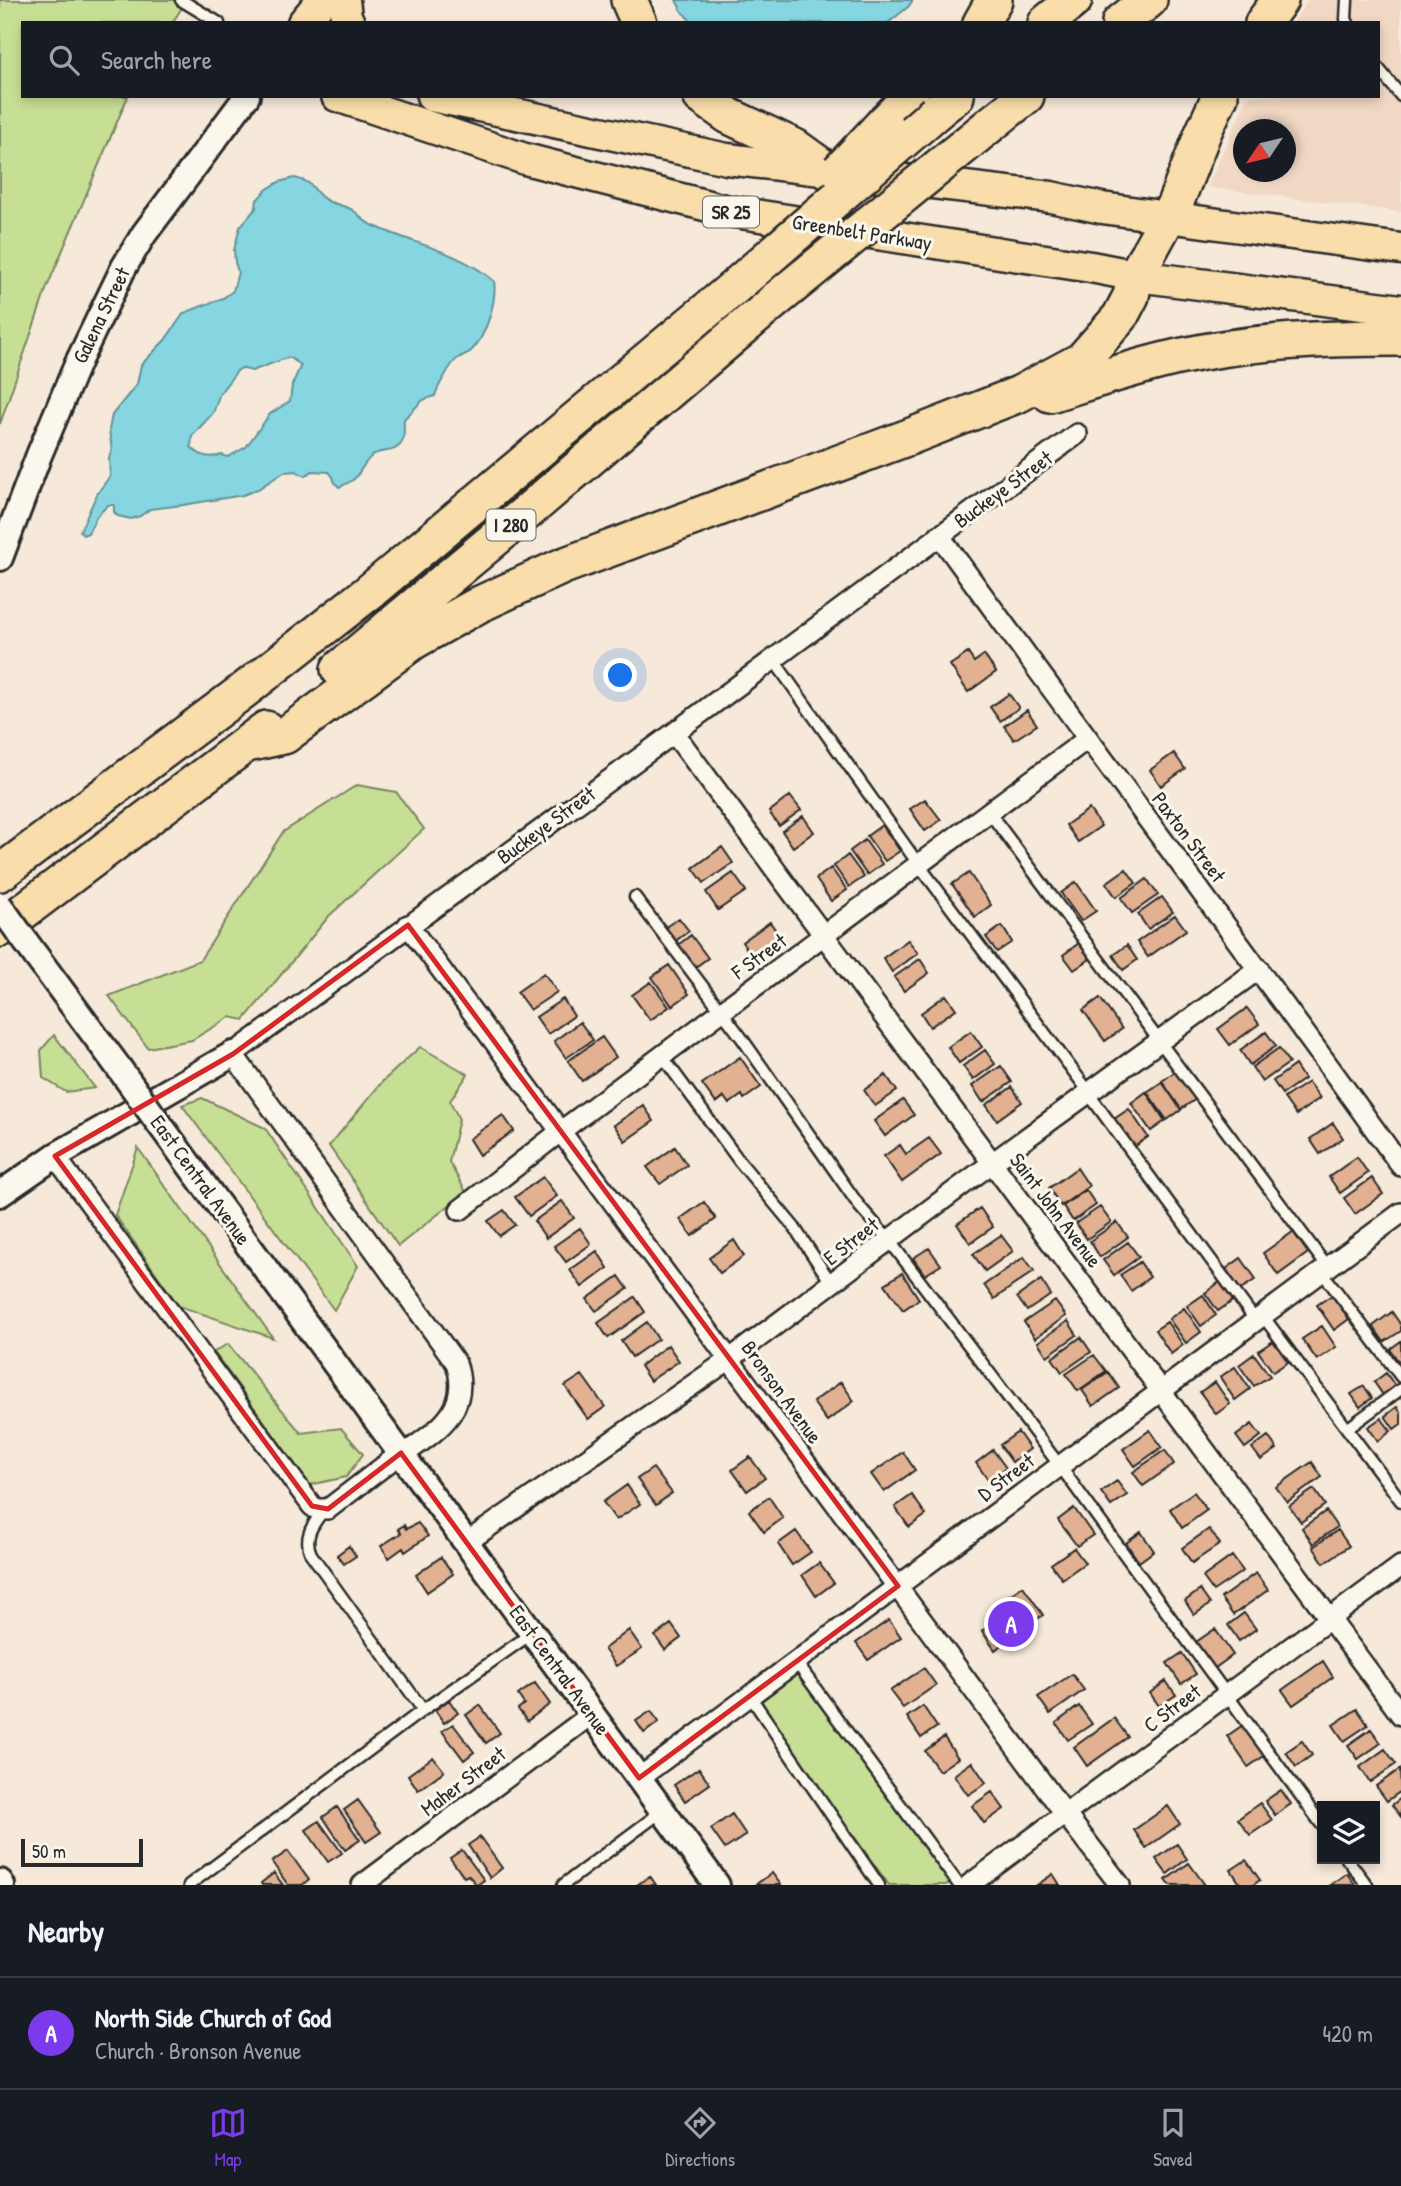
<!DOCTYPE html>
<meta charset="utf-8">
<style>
body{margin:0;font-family:"Patrick Hand",sans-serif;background:#242831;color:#f1f3f6}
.controls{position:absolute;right:21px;bottom:21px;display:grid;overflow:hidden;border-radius:0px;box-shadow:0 4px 10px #0003}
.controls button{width:63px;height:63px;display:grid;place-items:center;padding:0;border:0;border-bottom:2px solid #363941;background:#171b24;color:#f1f3f6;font:35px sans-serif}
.compass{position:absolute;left:1233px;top:119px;width:63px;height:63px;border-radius:50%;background:#171b24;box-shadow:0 4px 10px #0003;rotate:235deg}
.scale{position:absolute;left:21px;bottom:18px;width:122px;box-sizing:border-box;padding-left:7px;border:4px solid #2b2b2b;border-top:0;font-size:19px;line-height:24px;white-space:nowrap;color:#2b2b2b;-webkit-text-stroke:5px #fbf7ec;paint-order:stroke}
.you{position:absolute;left:621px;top:676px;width:24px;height:24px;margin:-18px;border:5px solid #fff;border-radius:50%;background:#1a73e8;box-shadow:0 0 0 10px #1a73e833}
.badge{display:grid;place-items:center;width:46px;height:46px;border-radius:50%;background:#7c3aed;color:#fff;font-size:23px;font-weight:700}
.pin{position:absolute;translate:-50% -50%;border:4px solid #fff;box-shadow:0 2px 7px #0006}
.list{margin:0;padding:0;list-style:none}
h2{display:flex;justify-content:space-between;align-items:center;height:91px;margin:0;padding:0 28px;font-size:30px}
h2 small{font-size:23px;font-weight:400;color:#9ea1a6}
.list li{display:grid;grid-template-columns:46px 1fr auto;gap:21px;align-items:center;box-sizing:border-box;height:112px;padding:0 28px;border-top:2px solid #363941}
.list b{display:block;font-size:26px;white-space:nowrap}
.list p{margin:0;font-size:23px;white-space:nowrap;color:#9ea1a6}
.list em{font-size:23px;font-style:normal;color:#9ea1a6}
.icon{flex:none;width:38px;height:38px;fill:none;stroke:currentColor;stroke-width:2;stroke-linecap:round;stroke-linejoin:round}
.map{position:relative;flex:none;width:1401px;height:1885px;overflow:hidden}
.search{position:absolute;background:#171b24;box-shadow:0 4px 10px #0003;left:21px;right:21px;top:21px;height:77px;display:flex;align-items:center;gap:18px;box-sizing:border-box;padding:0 24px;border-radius:0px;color:#9ea1a6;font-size:26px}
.sheet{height:203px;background:#171b24}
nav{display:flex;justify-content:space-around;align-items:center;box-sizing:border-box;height:98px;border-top:2px solid #363941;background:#171b24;font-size:19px;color:#9ea1a6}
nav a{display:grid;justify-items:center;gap:4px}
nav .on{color:#7c3aed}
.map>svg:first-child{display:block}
</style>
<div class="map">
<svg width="1401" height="1885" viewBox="0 0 1401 1885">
<rect width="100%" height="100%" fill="#f6e9da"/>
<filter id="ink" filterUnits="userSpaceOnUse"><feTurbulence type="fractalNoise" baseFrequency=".0143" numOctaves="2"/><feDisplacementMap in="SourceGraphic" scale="14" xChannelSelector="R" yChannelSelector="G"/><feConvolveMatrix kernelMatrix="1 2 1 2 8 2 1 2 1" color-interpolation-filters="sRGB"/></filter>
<g filter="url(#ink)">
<path fill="#f0d8c4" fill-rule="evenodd" d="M1308,0H1401V212L1207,187L1248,96H1378V23H1293ZM1244,130H1286V172H1244Z"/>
<path fill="#c7df95" stroke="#798560" stroke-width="2" d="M0,0H187L172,23H23V96H128L47,287L0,424Z
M357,785L396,792L424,829L329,916L244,1020L230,1017L192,1040L148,1048L109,996L200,960L283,832Z
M54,1035L95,1088L66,1092L43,1078L41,1050Z
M420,1047L468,1074L450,1101L459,1119L449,1162L466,1192L398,1246L329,1146L382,1082Z
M202,1098L265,1128L358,1266L334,1310L182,1105Z
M138,1148L273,1338L179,1306L115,1215Z
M228,1344L301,1433L341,1428L363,1454L346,1477L310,1485L214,1352Z
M798,1672L950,1883L946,1885H889L757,1701Z"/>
<path fill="#86d6e1" stroke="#629298" stroke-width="2" fill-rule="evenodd" d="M676,0H913L908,7L888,23H692L681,10Z
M294,178C319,183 311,193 328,201C336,205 347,206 354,211C360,215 363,221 370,224C411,244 458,250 494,281C497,300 486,337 471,351C467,355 461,355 457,359C451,363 436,390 435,396L423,400L404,419C403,428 406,438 400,445C391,454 384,449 375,454C364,460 362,471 354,479C350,482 344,485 339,487L335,483L333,477L329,472L312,471L305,476L296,471L284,472L258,489L243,495L183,505L150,509L140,516L131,519L118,516L114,512V505H108L97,516L88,533L83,535L80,531L97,494L110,476L109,458L112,449L109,430L112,415L137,384L141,365L165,340L184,313L223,298L233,291L238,272L235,262L234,250L240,227L256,208L257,200L266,190L279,182ZM289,357L301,365L292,385L290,401L270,414L246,447L228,457L222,455C210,459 200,457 191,447L192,436L213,413L220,393L237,371L241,368L252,371Z"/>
<path fill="#e1b192" stroke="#2b2b2b" stroke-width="2" d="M968,653L974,662L984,655L996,672L968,692L950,665Z
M1009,694L1019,708L1000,721L990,707Z
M1027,710L1037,725L1014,740L1004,726Z
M1174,753L1185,769L1161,786L1150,770Z
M790,796L801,810L779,826L769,812Z
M925,799L941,820L925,831L910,809Z
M1089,809L1101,826L1078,842L1066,825Z
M803,816L814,832L793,847L782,831Z
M882,825L900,851L885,861L867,836Z
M865,840L882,864L867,875L850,851Z
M722,847L733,863L704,883L693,868Z
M848,855L864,877L849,887L834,866Z
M831,868L847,890L831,901L816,879Z
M1126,869L1136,883L1116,897L1106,883Z
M733,873L746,891L718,910L706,892Z
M969,873L991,905L975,917L952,884Z
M1147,879L1158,895L1132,913L1121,898Z
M1076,882L1096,911L1081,921L1061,893Z
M1162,897L1173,912L1148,929L1138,914Z
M1175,915L1186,930L1148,957L1137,942Z
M679,918L689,931L674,942L664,928Z
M770,922L781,938L753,958L742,942Z
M1002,926L1012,942L997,952L986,937Z
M691,935L708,958L694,968L678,945Z
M908,940L918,953L892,972L883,958Z
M1079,943L1090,959L1074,970L1063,955Z
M1127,945L1137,960L1123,970L1113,955Z
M920,959L929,973L904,991L894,977Z
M669,965L689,994L672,1006L652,977Z
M544,973L557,992L530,1010L517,992Z
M651,982L669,1007L650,1020L632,995Z
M946,995L956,1009L930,1027L921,1013Z
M1100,998L1122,1029L1105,1041L1083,1010Z
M563,999L574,1016L548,1034L536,1017Z
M1247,1008L1259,1024L1230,1045L1218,1029Z
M580,1022L593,1040L566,1058L554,1041Z
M971,1031L982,1047L959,1063L948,1047Z
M1266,1032L1276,1046L1250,1065L1240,1050Z
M602,1037L616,1057L582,1081L568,1061Z
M1279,1048L1289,1063L1262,1082L1252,1067Z
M985,1050L995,1064L973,1080L963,1066Z
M740,1057L761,1087L744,1099L742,1095L729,1104L724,1097L716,1103L702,1084Z
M1295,1065L1304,1079L1282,1094L1273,1081Z
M1001,1066L1012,1082L983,1102L972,1086Z
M1176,1071L1196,1099L1181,1109L1162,1081Z
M886,1075L897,1091L875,1106L864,1090Z
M1162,1082L1181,1110L1167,1120L1147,1092Z
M1308,1082L1320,1098L1296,1115L1284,1098Z
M1012,1087L1022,1102L997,1120L986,1105Z
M1146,1092L1165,1121L1151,1131L1131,1103Z
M903,1100L914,1115L885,1136L874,1121Z
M643,1105L654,1121L625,1141L614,1125Z
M1129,1109L1148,1137L1134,1147L1114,1119Z
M503,1115L514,1131L479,1155L469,1139Z
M1333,1123L1343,1138L1320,1154L1310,1139Z
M929,1138L941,1154L902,1182L884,1156L900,1145L906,1154Z
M675,1147L687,1165L660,1184L647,1167Z
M1357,1157L1368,1173L1340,1193L1329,1177Z
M1077,1168L1089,1186L1061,1206L1049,1188Z
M543,1177L557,1196L529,1216L515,1197Z
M1372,1178L1383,1194L1355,1214L1344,1198Z
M1086,1190L1096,1205L1073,1221L1063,1206Z
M562,1201L574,1218L546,1238L534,1221Z
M704,1202L716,1219L692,1236L680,1219Z
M1100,1207L1111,1222L1087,1239L1076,1223Z
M980,1208L993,1227L970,1243L957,1224Z
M504,1210L515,1225L499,1236L488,1221Z
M1117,1222L1128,1237L1100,1257L1090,1241Z
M580,1228L591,1244L566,1262L554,1246Z
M1293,1232L1308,1253L1278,1275L1263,1253Z
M1001,1235L1013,1251L985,1271L973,1254Z
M734,1240L744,1256L720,1273L709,1258Z
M1128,1242L1139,1257L1114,1275L1103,1260Z
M929,1248L941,1265L925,1275L913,1258Z
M597,1251L608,1268L582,1287L570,1270Z
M1024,1257L1034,1271L994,1299L984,1285Z
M1241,1258L1256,1279L1240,1290L1226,1269Z
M1140,1262L1150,1277L1131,1291L1120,1275Z
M902,1273L919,1299L903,1310L885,1284Z
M619,1276L628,1289L596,1311L587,1299Z
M1041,1280L1051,1295L1027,1311L1017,1297Z
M1221,1281L1234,1300L1218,1311L1205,1293Z
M1203,1295L1216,1315L1201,1326L1187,1306Z
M1332,1295L1349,1319L1334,1330L1317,1305Z
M635,1297L645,1312L608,1338L598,1323Z
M1055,1301L1066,1316L1035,1338L1024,1322Z
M1184,1308L1201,1332L1186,1343L1169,1319Z
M1392,1312L1401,1325V1331L1384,1342L1373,1326Z
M1068,1321L1077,1335L1047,1356L1038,1342Z
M647,1322L658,1339L632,1357L621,1341Z
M1167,1322L1183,1345L1171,1354L1155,1330Z
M1322,1326L1336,1347L1317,1360L1302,1339Z
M1081,1337L1091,1352L1062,1372L1052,1358Z
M1273,1341L1288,1362L1273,1372L1258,1351Z
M1401,1341V1359L1398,1361L1390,1349Z
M668,1345L679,1361L650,1381L640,1366Z
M1254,1354L1270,1376L1254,1386L1239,1365Z
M1094,1355L1106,1371L1078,1391L1066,1374Z
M1235,1367L1250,1389L1235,1400L1220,1377Z
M1108,1372L1119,1388L1093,1406L1082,1390Z
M1386,1373L1395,1386L1383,1395L1374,1382Z
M582,1375L605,1407L588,1419L565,1386Z
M841,1382L854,1401L827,1421L813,1402Z
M1215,1382L1230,1404L1216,1414L1200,1392Z
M1364,1386L1372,1398L1360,1407L1351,1394Z
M1397,1407L1401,1413V1424L1394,1429L1385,1416Z
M1381,1418L1391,1431L1378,1441L1368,1427Z
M1252,1424L1261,1436L1245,1448L1236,1436Z
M1150,1430L1162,1447L1135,1466L1123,1449Z
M1018,1432L1030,1449L1012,1462L1000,1445Z
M1268,1436L1277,1449L1261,1460L1252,1448Z
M993,1450L1006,1468L988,1480L976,1463Z
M1165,1450L1174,1464L1143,1486L1133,1472Z
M903,1452L915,1470L884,1492L871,1474Z
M750,1457L765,1478L747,1491L732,1470Z
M1312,1462L1322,1477L1287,1502L1276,1487Z
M653,1468L672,1493L656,1505L637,1479Z
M1117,1481L1127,1495L1111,1506L1101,1492Z
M627,1485L640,1504L616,1520L603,1502Z
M1314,1489L1325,1505L1301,1522L1289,1506Z
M1194,1492L1207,1510L1182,1528L1170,1509Z
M912,1495L926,1515L909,1527L895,1507Z
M769,1497L783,1518L764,1532L749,1511Z
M1074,1508L1093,1535L1077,1546L1058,1520Z
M1326,1511L1337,1527L1313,1544L1302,1528Z
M418,1523L428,1536L405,1552L403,1548L389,1558L381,1546L401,1533L398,1529L404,1525L406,1529Z
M1209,1529L1220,1544L1192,1563L1182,1548Z
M1338,1530L1349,1546L1324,1563L1313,1547Z
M796,1531L811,1552L792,1565L778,1544Z
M1141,1532L1154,1551L1139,1562L1126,1543Z
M349,1546L356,1556L344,1564L337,1555Z
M1074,1548L1085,1563L1062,1579L1051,1564Z
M1232,1556L1243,1571L1213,1591L1203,1577Z
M441,1557L453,1574L427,1592L416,1575Z
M819,1563L834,1583L816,1596L802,1575Z
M1256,1573L1268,1590L1233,1615L1221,1598Z
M1023,1586L1043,1615L995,1650L982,1631L1001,1617L994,1606Z
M1200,1590L1210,1604L1194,1615L1185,1601Z
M1244,1613L1256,1629L1239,1641L1228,1625Z
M889,1620L901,1637L868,1660L856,1643Z
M671,1624L681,1638L665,1650L655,1636Z
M1215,1629L1233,1655L1215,1668L1196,1642Z
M629,1630L642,1649L616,1666L604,1649Z
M1182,1653L1196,1674L1181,1684L1167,1663Z
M1323,1661L1333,1677L1293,1705L1282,1690Z
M924,1668L936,1685L903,1708L890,1691Z
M1072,1674L1084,1690L1050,1714L1038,1697Z
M1166,1681L1176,1695L1159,1706L1150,1693Z
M535,1683L550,1704L527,1721L518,1709L524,1704L518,1695Z
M449,1700L458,1713L444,1723L435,1710Z
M480,1705L500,1733L486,1743L466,1715Z
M923,1706L937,1727L921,1738L907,1717Z
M1079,1706L1092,1724L1068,1740L1056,1723Z
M1357,1709L1368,1725L1344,1741L1333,1725Z
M651,1711L659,1722L644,1733L636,1721Z
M1114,1718L1128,1737L1087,1766L1074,1747Z
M453,1724L474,1752L464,1760L442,1731Z
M1243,1725L1264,1756L1248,1767L1227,1736Z
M1371,1729L1381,1743L1358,1759L1348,1745Z
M944,1737L958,1758L939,1771L925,1751Z
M1302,1741L1312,1755L1296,1767L1286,1752Z
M1385,1749L1396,1764L1370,1782L1360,1767Z
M433,1757L444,1771L418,1790L408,1775Z
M972,1762L986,1783L968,1795L954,1775Z
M699,1768L710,1784L685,1801L674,1785Z
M1400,1769L1401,1791L1387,1801L1376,1786Z
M1281,1790L1291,1804L1275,1815L1265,1801Z
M992,1792L1004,1809L984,1823L972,1806Z
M1401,1798V1817L1392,1805Z
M358,1800L381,1832L366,1842L344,1810Z
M1260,1803L1272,1820L1250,1835L1238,1819Z
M1168,1806L1180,1824L1146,1848L1134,1830Z
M337,1807L360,1840L345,1850L323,1817Z
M732,1814L746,1835L725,1849L711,1829Z
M319,1821L342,1853L328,1862L306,1830Z
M480,1837L502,1868L490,1878L468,1845Z
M1177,1844L1187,1859L1167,1874L1156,1859Z
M462,1850L484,1880L477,1885L468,1875L464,1877L450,1858Z
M288,1851L309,1880L302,1885H288L272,1862Z
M1246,1860L1260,1880L1253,1885H1241L1231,1870Z
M1189,1863L1205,1885H1170L1166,1880Z
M274,1873L283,1885H262L261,1883Z
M772,1873L781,1885H755Z
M1347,1873L1355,1885H1330Z
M1053,1874L1060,1885H1037Z
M650,1876L656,1885H637Z"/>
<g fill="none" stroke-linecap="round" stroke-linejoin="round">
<g stroke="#2b2b2b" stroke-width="15">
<path id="service" d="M181,0L219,23
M1347,0L1346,19L1348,23
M1378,68L1401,96
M773,659L919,865L1089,1092
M989,812L1328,1268
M635,897L741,1037L860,1207L889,1240L1060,1466L1322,1825
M662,1056L740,1162L794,1227L832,1284
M1088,1093L1256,1321
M1322,1272L1401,1377
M1263,1316L1401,1501
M1347,1429L1401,1389
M323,1511C313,1524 303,1537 311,1554L423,1710
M796,1662L959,1885
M750,1696L879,1885
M1347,1859L1367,1885
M189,1885L423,1710L532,1633
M563,1885L661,1812"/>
</g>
<g stroke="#2b2b2b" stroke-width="24">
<path id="minor" d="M939,535C1092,746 1249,954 1401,1166
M674,733L1401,1715
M408,925L1066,1815L1120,1885
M55,1156L312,1506L316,1509H328L401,1453
M460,1210L561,1131L1087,739
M403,1455C436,1431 472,1411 456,1363L233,1054L674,733L1077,434
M467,1542L730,1359L992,1163L1259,969
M639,1778L1401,1213
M362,1885L592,1714
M969,1885L1401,1566"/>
</g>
<g stroke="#2b2b2b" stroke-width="30">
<path id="tertiary" d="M0,558L39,455L79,360L124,267L144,234L247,96
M36,956L119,1068
M155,1118L717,1885
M0,1194L55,1156L233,1054
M0,1882L2,1885"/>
</g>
<g stroke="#2b2b2b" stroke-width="35">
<path id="primary" d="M344,0L346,16L349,23
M303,23L322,0
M337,96L525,159L728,211L1091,267L1137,276L1401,310
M432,96L727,159L1051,197L1102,208L1401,249"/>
</g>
<g stroke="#2b2b2b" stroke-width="40">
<path id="motorway" d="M629,0L639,23
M981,23L994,0
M1046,23L1074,0
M1120,23L1149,0
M1263,23L1280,0
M701,96L729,116L795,147L831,173
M935,113L956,96
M884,123L911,96
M991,124L1026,96
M1050,394C1092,381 1134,367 1178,357C1251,341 1326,338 1401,338
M339,669L527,512L773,302
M247,744L284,736L414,641L480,604L563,566L909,437L1019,394L1082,360L1120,317L1131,296L1135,277L1175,204L1203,133L1220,96
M0,873L243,691L368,593L731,290
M0,929L266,729"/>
</g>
<use href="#service" stroke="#fbf7ec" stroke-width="10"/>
<use href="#minor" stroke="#fbf7ec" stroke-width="19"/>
<use href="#tertiary" stroke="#fbf7ec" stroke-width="24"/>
<use href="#primary" stroke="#f9ddab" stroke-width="30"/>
<use href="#motorway" stroke="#f9ddab" stroke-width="35"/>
<g stroke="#2b2b2b" stroke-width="30" stroke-linecap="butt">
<path id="tertiary-bridge" d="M0,906L36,956
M119,1068L155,1118"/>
</g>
<g stroke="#2b2b2b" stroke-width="40" stroke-linecap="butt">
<path id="motorway-bridge" d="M839,171L884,123
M731,290L935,113
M773,302L991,124"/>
</g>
<use href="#tertiary-bridge" stroke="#fbf7ec" stroke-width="24"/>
<use href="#motorway-bridge" stroke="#f9ddab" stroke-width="35"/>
</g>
</g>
<path fill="none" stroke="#d62828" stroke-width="5" stroke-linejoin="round" d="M408,925L898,1586L639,1778L401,1453L328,1509L312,1506L55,1156L233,1054Z"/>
<g text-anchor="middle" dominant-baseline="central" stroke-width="6" stroke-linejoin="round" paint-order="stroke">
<g fill="#fbf7ec" stroke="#696865" stroke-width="2">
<rect x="703" y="196.5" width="56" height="31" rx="5"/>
<rect x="486.5" y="509.5" width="49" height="31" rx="5"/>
</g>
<g font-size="19" font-weight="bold" fill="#2b2b2b">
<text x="731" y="212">SR 25</text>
<text x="511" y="525">I 280</text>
</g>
<g font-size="21" fill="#2b2b2b" stroke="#fbf7ec">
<text transform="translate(862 232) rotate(9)">Greenbelt Parkway</text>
<text transform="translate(101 315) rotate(-64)">Galena Street</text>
<text transform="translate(1003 489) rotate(-36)">Buckeye Street</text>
<text transform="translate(546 825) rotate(-36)">Buckeye Street</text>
<text transform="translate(1189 837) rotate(53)">Paxton Street</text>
<text transform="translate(759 956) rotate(-36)">F Street</text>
<text transform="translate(201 1180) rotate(54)">East Central Avenue</text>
<text transform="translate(1056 1210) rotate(53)">Saint John Avenue</text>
<text transform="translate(851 1241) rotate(-38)">E Street</text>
<text transform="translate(782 1392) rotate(54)">Bronson Avenue</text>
<text transform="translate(1006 1477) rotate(-37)">D Street</text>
<text transform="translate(560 1670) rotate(54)">East Central Avenue</text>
<text transform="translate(1172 1708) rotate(-37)">C Street</text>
<text transform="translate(463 1781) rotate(-37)">Maher Street</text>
</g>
</g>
</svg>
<div class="controls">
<button><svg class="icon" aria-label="layers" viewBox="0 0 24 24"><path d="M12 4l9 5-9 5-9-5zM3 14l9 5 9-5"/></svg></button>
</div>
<svg class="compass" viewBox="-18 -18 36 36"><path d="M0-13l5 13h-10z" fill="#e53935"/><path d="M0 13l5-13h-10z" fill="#9ea1a6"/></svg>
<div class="scale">50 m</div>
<div class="you"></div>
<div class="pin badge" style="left:1011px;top:1624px">A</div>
<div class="search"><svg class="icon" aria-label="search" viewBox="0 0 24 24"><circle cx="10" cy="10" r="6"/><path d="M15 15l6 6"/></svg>Search here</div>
</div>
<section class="sheet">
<h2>Nearby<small></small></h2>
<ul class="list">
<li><span class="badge">A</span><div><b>North Side Church of God</b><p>Church · Bronson Avenue</p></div><em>420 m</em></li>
</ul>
</section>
<nav>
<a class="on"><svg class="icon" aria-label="map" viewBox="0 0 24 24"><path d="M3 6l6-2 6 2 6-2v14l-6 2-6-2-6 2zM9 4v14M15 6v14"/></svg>Map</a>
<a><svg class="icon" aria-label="directions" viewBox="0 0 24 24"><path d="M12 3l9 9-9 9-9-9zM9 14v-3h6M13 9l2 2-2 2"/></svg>Directions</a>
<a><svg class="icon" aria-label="saved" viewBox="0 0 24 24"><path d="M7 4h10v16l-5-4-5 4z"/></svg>Saved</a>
</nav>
